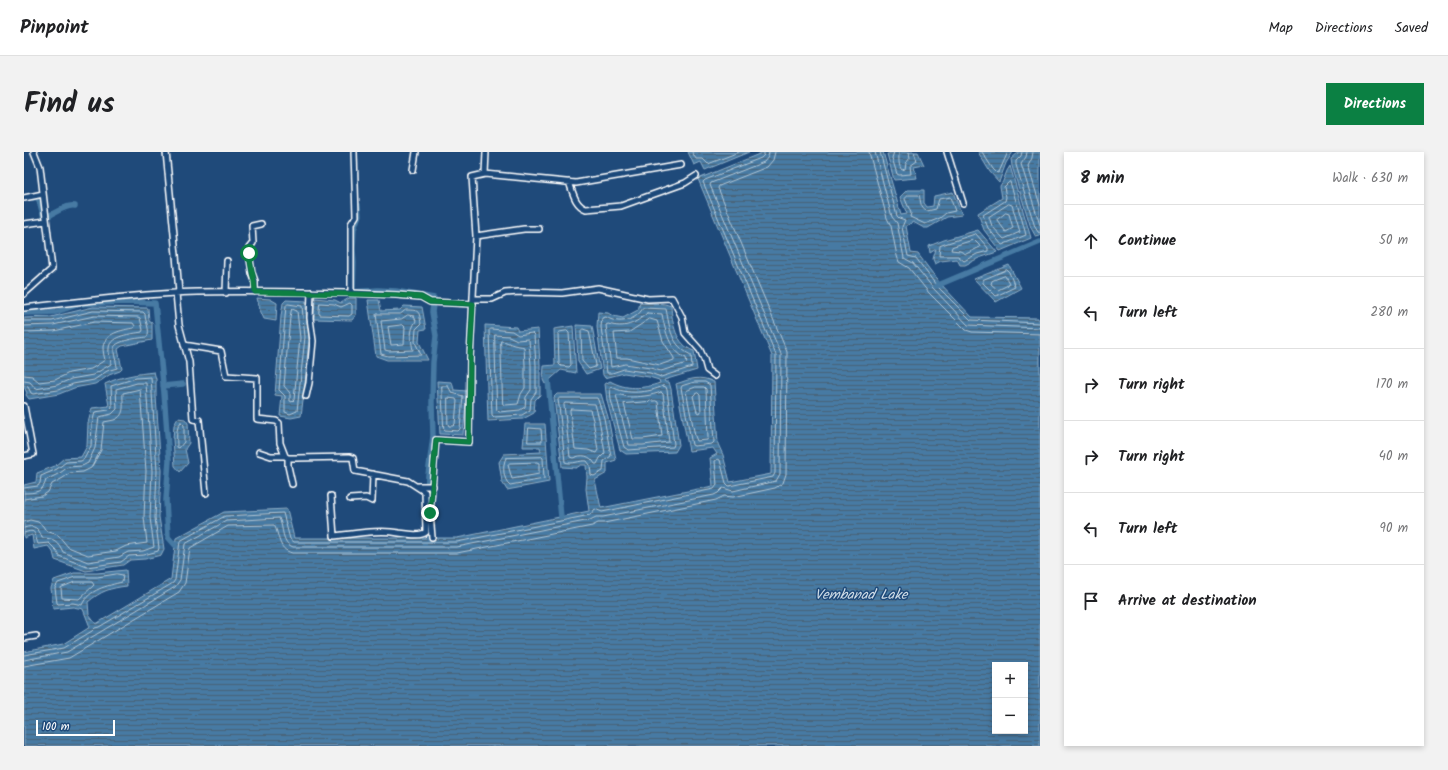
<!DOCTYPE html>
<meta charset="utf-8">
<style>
body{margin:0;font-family:Kalam,sans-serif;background:#f2f2f2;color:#202124}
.controls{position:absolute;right:12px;bottom:12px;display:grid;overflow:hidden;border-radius:0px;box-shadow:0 2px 6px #0003}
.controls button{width:36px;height:36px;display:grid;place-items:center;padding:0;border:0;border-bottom:1px solid #e0e0e0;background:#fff;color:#202124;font:20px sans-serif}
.scale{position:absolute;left:12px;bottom:10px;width:79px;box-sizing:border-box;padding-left:4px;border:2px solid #fff;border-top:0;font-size:11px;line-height:14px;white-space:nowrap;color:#fff;-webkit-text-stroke:3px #1f4a7a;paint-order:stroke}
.stop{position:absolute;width:12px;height:12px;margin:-9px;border:3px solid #0b8043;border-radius:50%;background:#fff}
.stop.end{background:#0b8043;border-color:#fff;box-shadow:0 1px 4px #0008}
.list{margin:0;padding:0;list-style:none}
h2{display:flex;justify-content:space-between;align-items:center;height:52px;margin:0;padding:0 16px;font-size:17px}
h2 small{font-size:13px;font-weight:400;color:#757577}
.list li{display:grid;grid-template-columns:26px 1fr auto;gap:12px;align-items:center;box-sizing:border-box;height:72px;padding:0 16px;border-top:1px solid #e0e0e0}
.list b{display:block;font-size:15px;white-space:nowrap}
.list em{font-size:13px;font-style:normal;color:#757577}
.icon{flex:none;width:22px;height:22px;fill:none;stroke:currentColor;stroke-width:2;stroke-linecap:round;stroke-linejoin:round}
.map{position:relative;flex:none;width:1016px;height:594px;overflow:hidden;border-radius:0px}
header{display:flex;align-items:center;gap:24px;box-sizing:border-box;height:56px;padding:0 20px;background:#fff;border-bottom:1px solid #e0e0e0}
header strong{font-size:19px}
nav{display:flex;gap:22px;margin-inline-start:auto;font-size:14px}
.intro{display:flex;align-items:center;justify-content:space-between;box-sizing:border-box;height:96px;padding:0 24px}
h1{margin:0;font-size:28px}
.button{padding:10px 18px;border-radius:0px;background:#0b8043;color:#fff;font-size:14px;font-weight:700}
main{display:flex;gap:24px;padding:0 24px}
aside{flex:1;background:#fff;border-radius:0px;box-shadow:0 2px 6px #0003}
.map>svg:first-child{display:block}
</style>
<header>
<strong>Pinpoint</strong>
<nav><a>Map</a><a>Directions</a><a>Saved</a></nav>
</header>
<div class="intro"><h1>Find us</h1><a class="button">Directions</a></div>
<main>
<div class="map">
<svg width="1016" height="594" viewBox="0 0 1016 594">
<defs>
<pattern id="water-rules" width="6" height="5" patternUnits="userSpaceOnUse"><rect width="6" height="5" fill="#467aa3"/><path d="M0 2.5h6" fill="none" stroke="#496378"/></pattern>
</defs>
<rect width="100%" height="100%" fill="#1f4a7a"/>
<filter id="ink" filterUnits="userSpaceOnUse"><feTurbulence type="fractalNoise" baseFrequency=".025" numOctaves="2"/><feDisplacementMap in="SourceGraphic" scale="8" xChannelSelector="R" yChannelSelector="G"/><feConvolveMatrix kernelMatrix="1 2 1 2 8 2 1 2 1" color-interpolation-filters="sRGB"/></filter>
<g filter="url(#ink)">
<path fill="url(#water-rules)" stroke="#90afc8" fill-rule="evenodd" d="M664,0H725L681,18L677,10L670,13Z
M740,0H859L877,63L883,62L876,45L883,38H900V51L903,55L909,54L910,44L929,40L938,63L923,65L904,76H900L889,70L882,74L887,101L894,102L915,130L948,165L1014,166L1016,170V594H0V500L39,492L66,475L59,457L49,455L29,457L27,436L30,428L50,421H73L102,418L103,434C86,436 77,439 64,450L65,463L72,472L147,427L152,386L200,360L263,357L270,386H433L565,359L562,337L563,325L562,313H557L552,316L538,315L531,254L530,245L533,242H577L584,265L592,308L583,311V321L571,328L577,356L689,334L686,306L693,302L689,296L665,299L652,232C666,227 676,223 690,230L694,292L699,303L706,330L747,322L748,204L674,27ZM971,513H1001V579H971Z
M873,0H894L900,13L890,15L893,26L870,28L863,2Z
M954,0H989L982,11L975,30L966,20Z
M995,0H1016V84L1012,85L1007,76L988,14L987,7Z
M986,14L1007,86L976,99L960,78L954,61L978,46L976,34C981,28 981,20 986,14Z
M954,78L973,100L955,106L941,113H936L933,107L917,109L911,112L909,107L912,97L906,101L905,94L920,88Z
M985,113L997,136L972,150L950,127Z
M233,146L246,147L253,151L252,169L240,167L236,158Z
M291,146L311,148L317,151L325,146H332V163L328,168L290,167Z
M262,148L282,149V161L285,185L281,232L277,264L267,266L256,264L258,244L251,243L257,164L259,151Z
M344,148H355L357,159L376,158L380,154L398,155L402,177L396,178L395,190L404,208H363L352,204Z
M616,151C626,152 639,150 647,154C648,171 652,193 670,199L673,218L640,228L641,230H645L647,237L655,293L651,300L602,302L596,298L583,249L581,232L586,229C602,238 619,237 636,231L635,228L625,225L600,221L581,226L579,223L573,175L574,160L584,161L589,164L599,166L614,158Z
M69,155L124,156L125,169L128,171V188L98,194L94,197L98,217L96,219L85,223L78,228L71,232L50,236L35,242L5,247L2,243L3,241L0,235V166L27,165Z
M461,173L492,175L494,179L514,177L516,213V243L511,248L510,261L499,267L464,269Z
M552,173L568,174L576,217L562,222L554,210Z
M549,174L552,221L537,218L521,232L519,228L520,214L531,213L530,177Z
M130,220L132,227V244L137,319L135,365L140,397L137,403L121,407L106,408L99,413L62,419L31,408L29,400L24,394L10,397L8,383L0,386V333L12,330L13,321L31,314L40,306L57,305L63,294L64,271L68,256L85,254L81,232C97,224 113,222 130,220Z
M413,229L428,230L430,238L443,239L439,283L416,282Z
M154,266L161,267L164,271L165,291L161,297L164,311L156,320L151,314L149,288L150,273Z
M501,272H521L525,330L483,338L478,330L475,310L480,302L517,300L516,295H499Z"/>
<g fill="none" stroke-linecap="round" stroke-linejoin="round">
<path stroke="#b5cada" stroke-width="1" d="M668,0L672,7H679L684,12L715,0
M845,0L863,66L867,74L873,104L875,110L885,116L905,141L942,178L948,180L1016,182
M851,0L868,65L873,71L880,106L889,111L909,136L944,173L1016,176
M856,0L873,64L875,66L881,68L878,75L884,104L892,106L912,133L947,168L1016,171
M870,0L868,6L873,22L875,23L887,22L886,14L893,9L890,0
M875,0C875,6 874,14 878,18L881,17L882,11L886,6L885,0
M958,0L969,17L973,21L975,20L984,0
M998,0L997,4L992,9V13L1011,75L1014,80L1016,81
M1003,0L1002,5L997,12L1016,73
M1009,0L1008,6L1004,14L1016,53
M986,30L998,68L1002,83L978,93L964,76L959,63L981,49L982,45L980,35L984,31Z
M885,43H895C897,49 896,57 903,59L912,57L915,47L926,45L931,59L922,61L916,66L901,72L886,65L887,61L881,47Z
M985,52L988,53L996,80L980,87L968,74L965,65Z
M982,61L985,62L989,76L982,80L973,68Z
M952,82L964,96V99L953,102L940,109L934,104H915L916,94Z
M950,88L955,93L956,95L942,102L936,99L927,98L928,95Z
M983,118L985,120L991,135L972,144L959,131V128Z
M981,124L985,131L984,133L974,138L967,132L968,129Z
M296,151L310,152L317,155L326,151L328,153V162L325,164L296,163L295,161Z
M264,152L278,154L281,185L273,259L266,262L261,260V244L255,238L261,165L262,154Z
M619,156L642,157C646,177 647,193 667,203L668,215L637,225L626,221L600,217L588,221H583L577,175L578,166L582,165C595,173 612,169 619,156Z
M268,157L273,159L276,186L270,248L268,250L266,249V241L260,234L266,165Z
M382,158C396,158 395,159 397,172L392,177L391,190L397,203L364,204L357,202L352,162H376Z
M623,161L638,162C641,179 646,199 662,206L663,211L637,219L626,216L601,212L587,215L582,173L584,172C601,177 611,172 623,161Z
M384,163L390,164L392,169C385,179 387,188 389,198L365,199L361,198L357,169L377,167Z
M626,167L633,169L639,189L650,206V208L636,213L603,206H593L590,181L605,180Z
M0,169H28L69,159L119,160L121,162C121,170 127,178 123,185C116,186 92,188 90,196C89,202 93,210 93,216L83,219L70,228L49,232L34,238L9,242L7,241L4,235L0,234
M379,173L381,175L380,192L367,193L364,175Z
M0,174L29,173L70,164L114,165L116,166L119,178L118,180C108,182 86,183 85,196C84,201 87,207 87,212L69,223L47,227L33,233L12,237L6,230L0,229
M467,177L488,179L494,183L508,181L510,183L512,213V240L507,247L506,258L498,263L470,265L468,263L465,179Z
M559,177L565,179L572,213L571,215L565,217L558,209L557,179Z
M543,179L545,181L547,213L545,215L537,214L535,212L534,181L536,180Z
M0,180L30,179L70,170L109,171L111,174L110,176C98,178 81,181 79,195C79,200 80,204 81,208L67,217L45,221L31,228L15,230L8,224L0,223
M471,183L485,184L493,188L504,187L505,188L507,213V238L502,245L501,255L496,258L475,260L473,258Z
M477,189C483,189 485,192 490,193C494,194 497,194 500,195L501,213V236L497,242L494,252L481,253L479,252Z
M671,230H681L686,233L690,290L688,292L670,294L668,293L657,236L658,234Z
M418,234H424L428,241L439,244L436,277L434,279L421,278L420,277Z
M639,234L642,235L643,238L650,292L649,295L604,298L600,295L587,248L586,236L588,235C602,243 625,241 639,234Z
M672,235H680L682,237L684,286L683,288L673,289L671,284L662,239L664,238Z
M637,240L639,242L645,290L619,293H605L592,243C596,242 600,244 604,245C615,245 627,244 637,240Z
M674,241L676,243L677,260L675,261L673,260L669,244L671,242Z
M424,246L432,247L433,249L431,272L429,274H425L424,272Z
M536,246H573L574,248L580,266L587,304L580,309L579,319L570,324L567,323L566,313L563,309C555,308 549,313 541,310L535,254L534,248Z
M632,249L634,250L638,284L619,287H609L600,252Z
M541,251L571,252L575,267L581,301L576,306L573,312H571C566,303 558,302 549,306L546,305L540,253Z
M547,257L566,258L569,268L574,298L572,301L564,298L551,297L546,259Z
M157,270L160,273V290L155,296L153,295C153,287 151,276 157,270Z
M505,276L517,277L518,290H504Z
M518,305L519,306L520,327L486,333C479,328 478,313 482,306Z
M486,311L513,310L515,311V322L488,327L484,313Z
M0,336L14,334L16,331L17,324L33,317L42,310L57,309L60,307L67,294L68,272L71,260L85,258L88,255L87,234L112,226L127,225L133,319L131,366L135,396L134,399L120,403L105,404L97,410L63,415L35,404L32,398L25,391L14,392C10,382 13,376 0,381
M0,341C12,341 19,340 22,328L36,321L44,315L58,314L64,311L71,296L75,265L88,262L93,257L92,237L113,231H122L128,319L126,366L130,395L119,399L104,400L95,405L64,410L39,400C34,389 30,386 18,386C15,376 10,372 0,376
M0,347L18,344L24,340L28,332L39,326L46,321L59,320L67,316L77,298L80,270C83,269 87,269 90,268C103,263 98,251 99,241L116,237L122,319L120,365L123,391L102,394L92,399L64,403L44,395L34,383L22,379L19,374L14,370L6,368L0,370
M93,422L99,423L98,430C83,434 65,437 58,453L49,451L34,452L33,451L31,436L34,431L51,425H73Z
M51,430H68L70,433L55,447L38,446L37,436Z
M0,503L40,496L68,479L71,476L75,475L149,431L151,428L156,389L201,364L259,361L266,387L270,390H433L566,363L571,357L578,360L690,337L693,333L691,309L694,307L696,308L702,331L705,334L749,325L751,321L752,203L679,30L681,28L737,6L740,3V0
M0,508L43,500L151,435L156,428L161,392L202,369L255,366C260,376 257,391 269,395H433L566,368L572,365H579L690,343L694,341L699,336L709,339L752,329L756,322L757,202L686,33L687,31L740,10L744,5L745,0
M0,514L45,506L155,440L161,431L166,396L204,374L250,373C256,383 253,397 268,401H433L568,374L574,371H580L692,348L700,344L709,345L751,336L759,331L762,322L763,200L694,36L695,34L743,15L749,8L751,0"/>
<path stroke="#467aa3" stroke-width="5.5" d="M9,46L14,45L20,66C29,63 41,52 51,54
M334,53L335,63L330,77L329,97L330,111L329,140L354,138L372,139L410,146L408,160L412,184L409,210L408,251L409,284L404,323L403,346
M912,134L1016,90
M0,161L32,160L56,152L74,151L103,150L131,151L140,241L145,308L142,348L144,385L151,393
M524,228L537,365
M139,234L159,232
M404,364L405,386"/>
<g stroke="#fff" stroke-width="8">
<path id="minor" d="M142,0L152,103L155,141
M923,0L939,51
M389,18L392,0
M461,22L462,0
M545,30C549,41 551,53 562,57L597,54L661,31L672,24
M0,46L19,42
M0,72L22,69
M452,84L500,77H515
M231,140V129L228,121L225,101V96L229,91L228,74L237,72
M152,141L155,173L165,210L169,267L175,268L182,341
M202,141L203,109
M327,141L372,143L397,145L406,150L449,152
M0,142L28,117L16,15L10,0
M449,147H468L481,141L496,140L538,141L574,136L624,147L648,146L658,165L661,181L676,198L680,207L683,218L691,224
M0,156C50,150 101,144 151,141C210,138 269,140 327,141V72L332,64L330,0
M160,193L197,199L202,224L233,226V267L252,269L255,271L256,291L261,304L264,306H272L326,305L329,306L331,319L384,329L401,340L402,380C396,385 383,382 375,381C355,377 331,382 310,384L307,344
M282,244L285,231L289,189L286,166L287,140
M0,254L9,302L0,304
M235,300L247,304H261
M264,306V314L268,332
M394,334H409
M326,347L342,346L348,349L349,322
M408,385L406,361L412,288L445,290L446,206L452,84L448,25L461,22L552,31L657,13
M0,486L12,484"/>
</g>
<use href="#minor" stroke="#1f4a7a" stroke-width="5"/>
</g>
</g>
<g fill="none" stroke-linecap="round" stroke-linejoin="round" filter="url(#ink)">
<path stroke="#0b8043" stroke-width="5" d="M225,101C226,114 231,127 231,140L372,143L397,145L406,150L449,152L446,206L445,290L412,288L406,361"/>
</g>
<g text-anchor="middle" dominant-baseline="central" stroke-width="3" stroke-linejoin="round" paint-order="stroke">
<g font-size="14" font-style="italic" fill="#d1dee8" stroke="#1f4a7a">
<text x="837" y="443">Vembanad Lake</text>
</g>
</g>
</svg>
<div class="controls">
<button>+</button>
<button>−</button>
</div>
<div class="scale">100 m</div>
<div class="stop" style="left:225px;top:101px"></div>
<div class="stop end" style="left:406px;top:361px"></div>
</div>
<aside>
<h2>8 min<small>Walk · 630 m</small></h2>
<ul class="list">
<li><svg class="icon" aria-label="ahead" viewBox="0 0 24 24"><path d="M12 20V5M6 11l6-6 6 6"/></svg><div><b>Continue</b></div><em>50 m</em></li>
<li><svg class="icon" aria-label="left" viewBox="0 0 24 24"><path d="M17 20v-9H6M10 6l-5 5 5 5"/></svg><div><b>Turn left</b></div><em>280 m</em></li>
<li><svg class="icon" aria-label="right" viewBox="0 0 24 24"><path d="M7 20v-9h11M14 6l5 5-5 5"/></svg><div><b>Turn right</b></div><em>170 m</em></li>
<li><svg class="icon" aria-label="right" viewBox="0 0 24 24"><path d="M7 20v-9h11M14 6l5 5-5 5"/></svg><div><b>Turn right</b></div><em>40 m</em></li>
<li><svg class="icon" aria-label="left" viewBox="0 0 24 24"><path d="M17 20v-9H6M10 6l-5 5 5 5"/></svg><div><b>Turn left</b></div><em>90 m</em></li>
<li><svg class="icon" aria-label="arrive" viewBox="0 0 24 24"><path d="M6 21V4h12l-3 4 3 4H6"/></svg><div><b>Arrive at destination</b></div></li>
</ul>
</aside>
</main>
